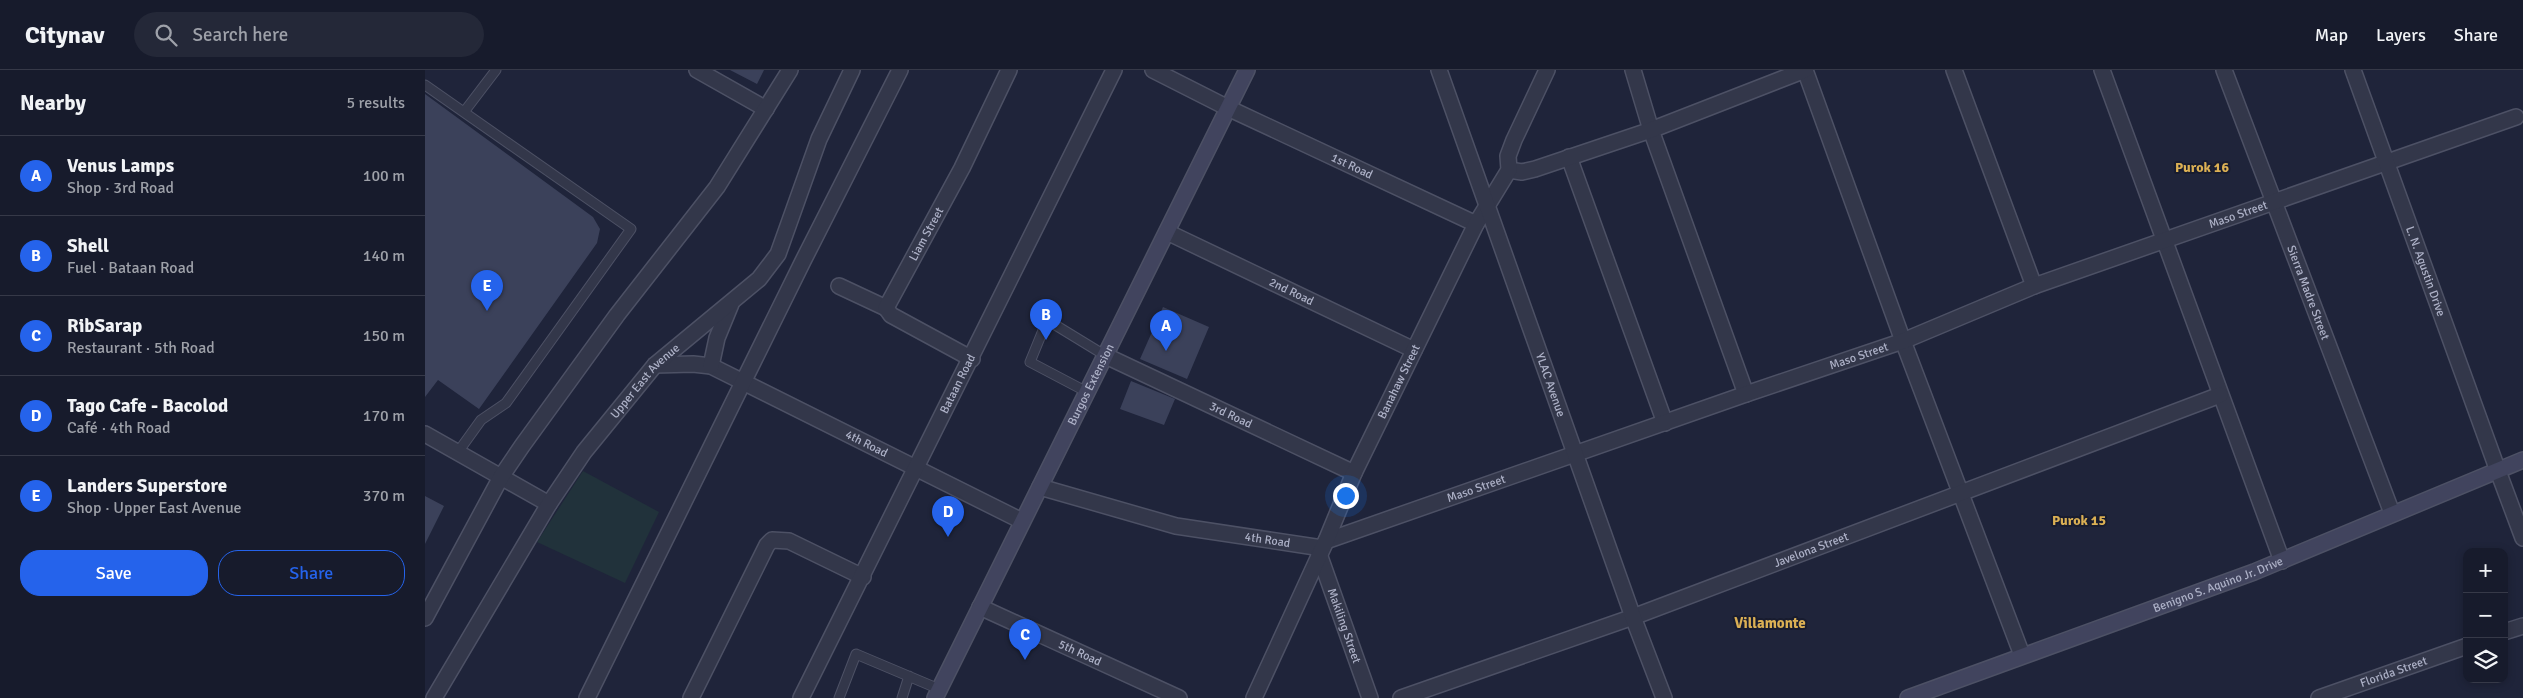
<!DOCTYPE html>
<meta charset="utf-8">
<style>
body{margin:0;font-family:Signika,sans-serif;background:#242838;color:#f1f3f6}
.controls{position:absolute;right:15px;bottom:15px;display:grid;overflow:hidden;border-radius:10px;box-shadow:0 2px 8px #0003}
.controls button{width:45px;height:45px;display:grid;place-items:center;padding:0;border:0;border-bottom:1px solid #363948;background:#171b2c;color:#f1f3f6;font:25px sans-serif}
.you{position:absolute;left:920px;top:425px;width:18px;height:18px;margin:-12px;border:4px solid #fff;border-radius:50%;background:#1a73e8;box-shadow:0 0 0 8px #1a73e833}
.badge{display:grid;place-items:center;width:32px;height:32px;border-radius:50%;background:#2563eb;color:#fff;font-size:16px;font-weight:700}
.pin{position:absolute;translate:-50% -41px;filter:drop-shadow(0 1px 2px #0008)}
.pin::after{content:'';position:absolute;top:26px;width:18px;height:15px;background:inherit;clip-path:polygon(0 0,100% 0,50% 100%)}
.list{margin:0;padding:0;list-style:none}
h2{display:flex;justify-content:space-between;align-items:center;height:65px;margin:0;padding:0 20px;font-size:21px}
h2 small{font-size:16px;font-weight:400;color:#9ea1a9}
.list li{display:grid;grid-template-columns:32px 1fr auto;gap:15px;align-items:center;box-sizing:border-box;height:80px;padding:0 20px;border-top:1px solid #363948}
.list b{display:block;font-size:19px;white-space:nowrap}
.list p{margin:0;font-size:16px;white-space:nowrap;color:#9ea1a9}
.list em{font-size:16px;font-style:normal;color:#9ea1a9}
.actions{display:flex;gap:10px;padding:15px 20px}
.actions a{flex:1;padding:11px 0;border:1px solid #2563eb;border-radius:20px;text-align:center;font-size:18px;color:#2563eb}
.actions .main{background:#2563eb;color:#fff}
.icon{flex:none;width:28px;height:28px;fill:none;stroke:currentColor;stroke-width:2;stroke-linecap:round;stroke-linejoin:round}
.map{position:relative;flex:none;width:2098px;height:628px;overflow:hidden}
header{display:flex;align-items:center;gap:30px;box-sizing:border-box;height:70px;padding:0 25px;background:#171b2c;border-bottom:1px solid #363948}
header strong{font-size:24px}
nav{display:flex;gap:28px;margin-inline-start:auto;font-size:18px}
.search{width:350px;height:45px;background:#242838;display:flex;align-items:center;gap:12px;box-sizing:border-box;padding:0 18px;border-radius:28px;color:#9ea1a9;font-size:19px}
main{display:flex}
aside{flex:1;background:#171b2c}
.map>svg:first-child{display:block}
</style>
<header>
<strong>Citynav</strong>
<div class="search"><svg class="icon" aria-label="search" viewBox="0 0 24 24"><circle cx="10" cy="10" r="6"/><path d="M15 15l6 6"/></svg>Search here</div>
<nav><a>Map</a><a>Layers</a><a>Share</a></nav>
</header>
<main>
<aside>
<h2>Nearby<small>5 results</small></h2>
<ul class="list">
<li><span class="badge">A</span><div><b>Venus Lamps</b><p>Shop · 3rd Road</p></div><em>100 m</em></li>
<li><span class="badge">B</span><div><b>Shell</b><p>Fuel · Bataan Road</p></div><em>140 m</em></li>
<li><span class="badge">C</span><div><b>RibSarap</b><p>Restaurant · 5th Road</p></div><em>150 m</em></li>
<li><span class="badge">D</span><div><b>Tago Cafe - Bacolod</b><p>Café · 4th Road</p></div><em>170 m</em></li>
<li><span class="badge">E</span><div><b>Landers Superstore</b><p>Shop · Upper East Avenue</p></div><em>370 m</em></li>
</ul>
<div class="actions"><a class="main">Save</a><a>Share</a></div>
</aside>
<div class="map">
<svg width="2098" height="628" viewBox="0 0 2098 628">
<rect width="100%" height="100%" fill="#1f243a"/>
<path fill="#21323b" d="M158,401L234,442L200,513L112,472Z"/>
<path fill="#3b415a" d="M305,0H339L332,14Z
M0,24L168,147L175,159L172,173L54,339L13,310L0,327Z
M738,237L784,257L762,309L715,289Z
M706,311L750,329L739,355L695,339Z
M0,426L19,436L0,474Z"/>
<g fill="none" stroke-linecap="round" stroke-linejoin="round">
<g stroke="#4d5165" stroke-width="11">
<path id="service" d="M0,15L206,159L81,333L56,350L33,382
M39,42L71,0
M662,322L605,292L621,253H627L681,286
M414,628L431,584L514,619
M477,628L484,606"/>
</g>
<g stroke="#4d5165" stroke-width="18">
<g id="minor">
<path d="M272,0L341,39"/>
<path id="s1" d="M728,0L803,38L1051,154"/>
<path d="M1208,0L1226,60L1321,324"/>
<path d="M1380,0L1478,271L1597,585"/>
<path d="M1529,0L1609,216"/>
<path d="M1677,0L1857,491"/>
<path id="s2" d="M1799,0L1967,443"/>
<path d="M1144,87L1240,353"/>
<path d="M1084,100L1097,102L1110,99L1226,60L1380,0"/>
<path id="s3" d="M742,162L989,280"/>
<path d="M414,216L461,238"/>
<path id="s4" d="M681,286L929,403"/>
<path id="s5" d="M547,289L466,245L461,238L537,98L584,0"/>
<path id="s6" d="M230,295L268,294L286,296L597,451"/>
<path d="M286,296L292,268L306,234"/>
<path d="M0,364L76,407"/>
<path d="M2073,401L2098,468"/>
<path id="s7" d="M615,417L751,456L897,478"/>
<path id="s8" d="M901,471L1321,324L1478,271L1609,216L2091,47"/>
<path id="s9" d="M894,484L945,628"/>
<path id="s10" d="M555,537L754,628"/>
<path d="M2079,562L2098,556"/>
<path d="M162,628L378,191L475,0"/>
<path d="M266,628L342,475L347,470L364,471L438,507"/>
<path id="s11" d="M376,628L689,0"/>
<path id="s12" d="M829,628L901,471L929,403L1051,154L1084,100L1083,86L1089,70L1122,0"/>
<path id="s13" d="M976,628L1208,547L1795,325"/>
<path id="s14" d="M1894,628L2042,576"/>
</g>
</g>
<g stroke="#4d5165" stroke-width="18">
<g id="tertiary">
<path id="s15" d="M1014,0L1208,547L1239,628"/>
<path id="s16" d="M1928,0L2073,401"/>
<path d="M76,407L124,434"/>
<path d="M0,548L76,407L97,376L192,245L292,117L365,0"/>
<path id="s17" d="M9,628L124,434L159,382L230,295L334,209L353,184L394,69L427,0"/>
</g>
</g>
<g stroke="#4d5165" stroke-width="18">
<g id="secondary">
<path id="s18" d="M510,628L822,0"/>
<path id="s19" d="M1483,628L1829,502L2098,390"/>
</g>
</g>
<use href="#service" stroke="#33374a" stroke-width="9"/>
<use href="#minor" stroke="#33374a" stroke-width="15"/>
<use href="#tertiary" stroke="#33374a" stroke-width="15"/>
<use href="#secondary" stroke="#41445e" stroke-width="15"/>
</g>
<g text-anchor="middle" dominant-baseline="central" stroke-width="4" stroke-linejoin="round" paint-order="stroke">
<g font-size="12" fill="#adb1c7" stroke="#181c2f">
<text stroke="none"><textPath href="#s1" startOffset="221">1st Road</textPath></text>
<text stroke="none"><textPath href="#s8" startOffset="969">Maso Street</textPath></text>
<text stroke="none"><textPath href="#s5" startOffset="185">Liam Street</textPath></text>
<text stroke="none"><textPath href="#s16" startOffset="214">L. N. Agustin Drive</textPath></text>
<text stroke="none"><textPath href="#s3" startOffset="138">2nd Road</textPath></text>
<text stroke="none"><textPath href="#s2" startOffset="238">Sierra Madre Street</textPath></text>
<text stroke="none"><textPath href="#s8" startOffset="564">Maso Street</textPath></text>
<text stroke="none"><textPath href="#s17" startOffset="382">Upper East Avenue</textPath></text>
<text stroke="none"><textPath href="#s12" startOffset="348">Banahaw Street</textPath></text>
<text stroke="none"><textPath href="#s18" startOffset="350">Burgos Extension</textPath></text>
<text stroke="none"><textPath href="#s15" startOffset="334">YLAC Avenue</textPath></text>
<text stroke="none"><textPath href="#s11" startOffset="351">Bataan Road</textPath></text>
<text stroke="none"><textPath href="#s4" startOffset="138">3rd Road</textPath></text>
<text stroke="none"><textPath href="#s6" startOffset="230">4th Road</textPath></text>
<text stroke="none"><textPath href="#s8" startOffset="159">Maso Street</textPath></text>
<text stroke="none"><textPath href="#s7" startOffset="234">4th Road</textPath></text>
<text stroke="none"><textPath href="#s13" startOffset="436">Javelona Street</textPath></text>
<text stroke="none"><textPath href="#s19" startOffset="330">Benigno S. Aquino Jr. Drive</textPath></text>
<text stroke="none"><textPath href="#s9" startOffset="76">Makiling Street</textPath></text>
<text stroke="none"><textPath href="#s10" startOffset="110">5th Road</textPath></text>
<text stroke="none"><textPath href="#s14" startOffset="79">Florida Street</textPath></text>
</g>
<g font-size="14" font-weight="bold" fill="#dbb054" stroke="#181c2f">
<text x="1777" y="97">Purok 16</text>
<text x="1654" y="450">Purok 15</text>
</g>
<g font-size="15" font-weight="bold" fill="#dbb054" stroke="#181c2f">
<text x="1345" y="553">Villamonte</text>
</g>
</g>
</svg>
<div class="controls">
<button>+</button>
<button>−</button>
<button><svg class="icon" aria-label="layers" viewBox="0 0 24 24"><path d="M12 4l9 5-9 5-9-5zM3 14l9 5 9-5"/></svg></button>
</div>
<div class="you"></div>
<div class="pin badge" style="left:741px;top:281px">A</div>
<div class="pin badge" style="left:621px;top:270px">B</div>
<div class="pin badge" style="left:600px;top:590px">C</div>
<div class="pin badge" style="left:523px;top:467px">D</div>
<div class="pin badge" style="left:62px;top:241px">E</div>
</div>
</main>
